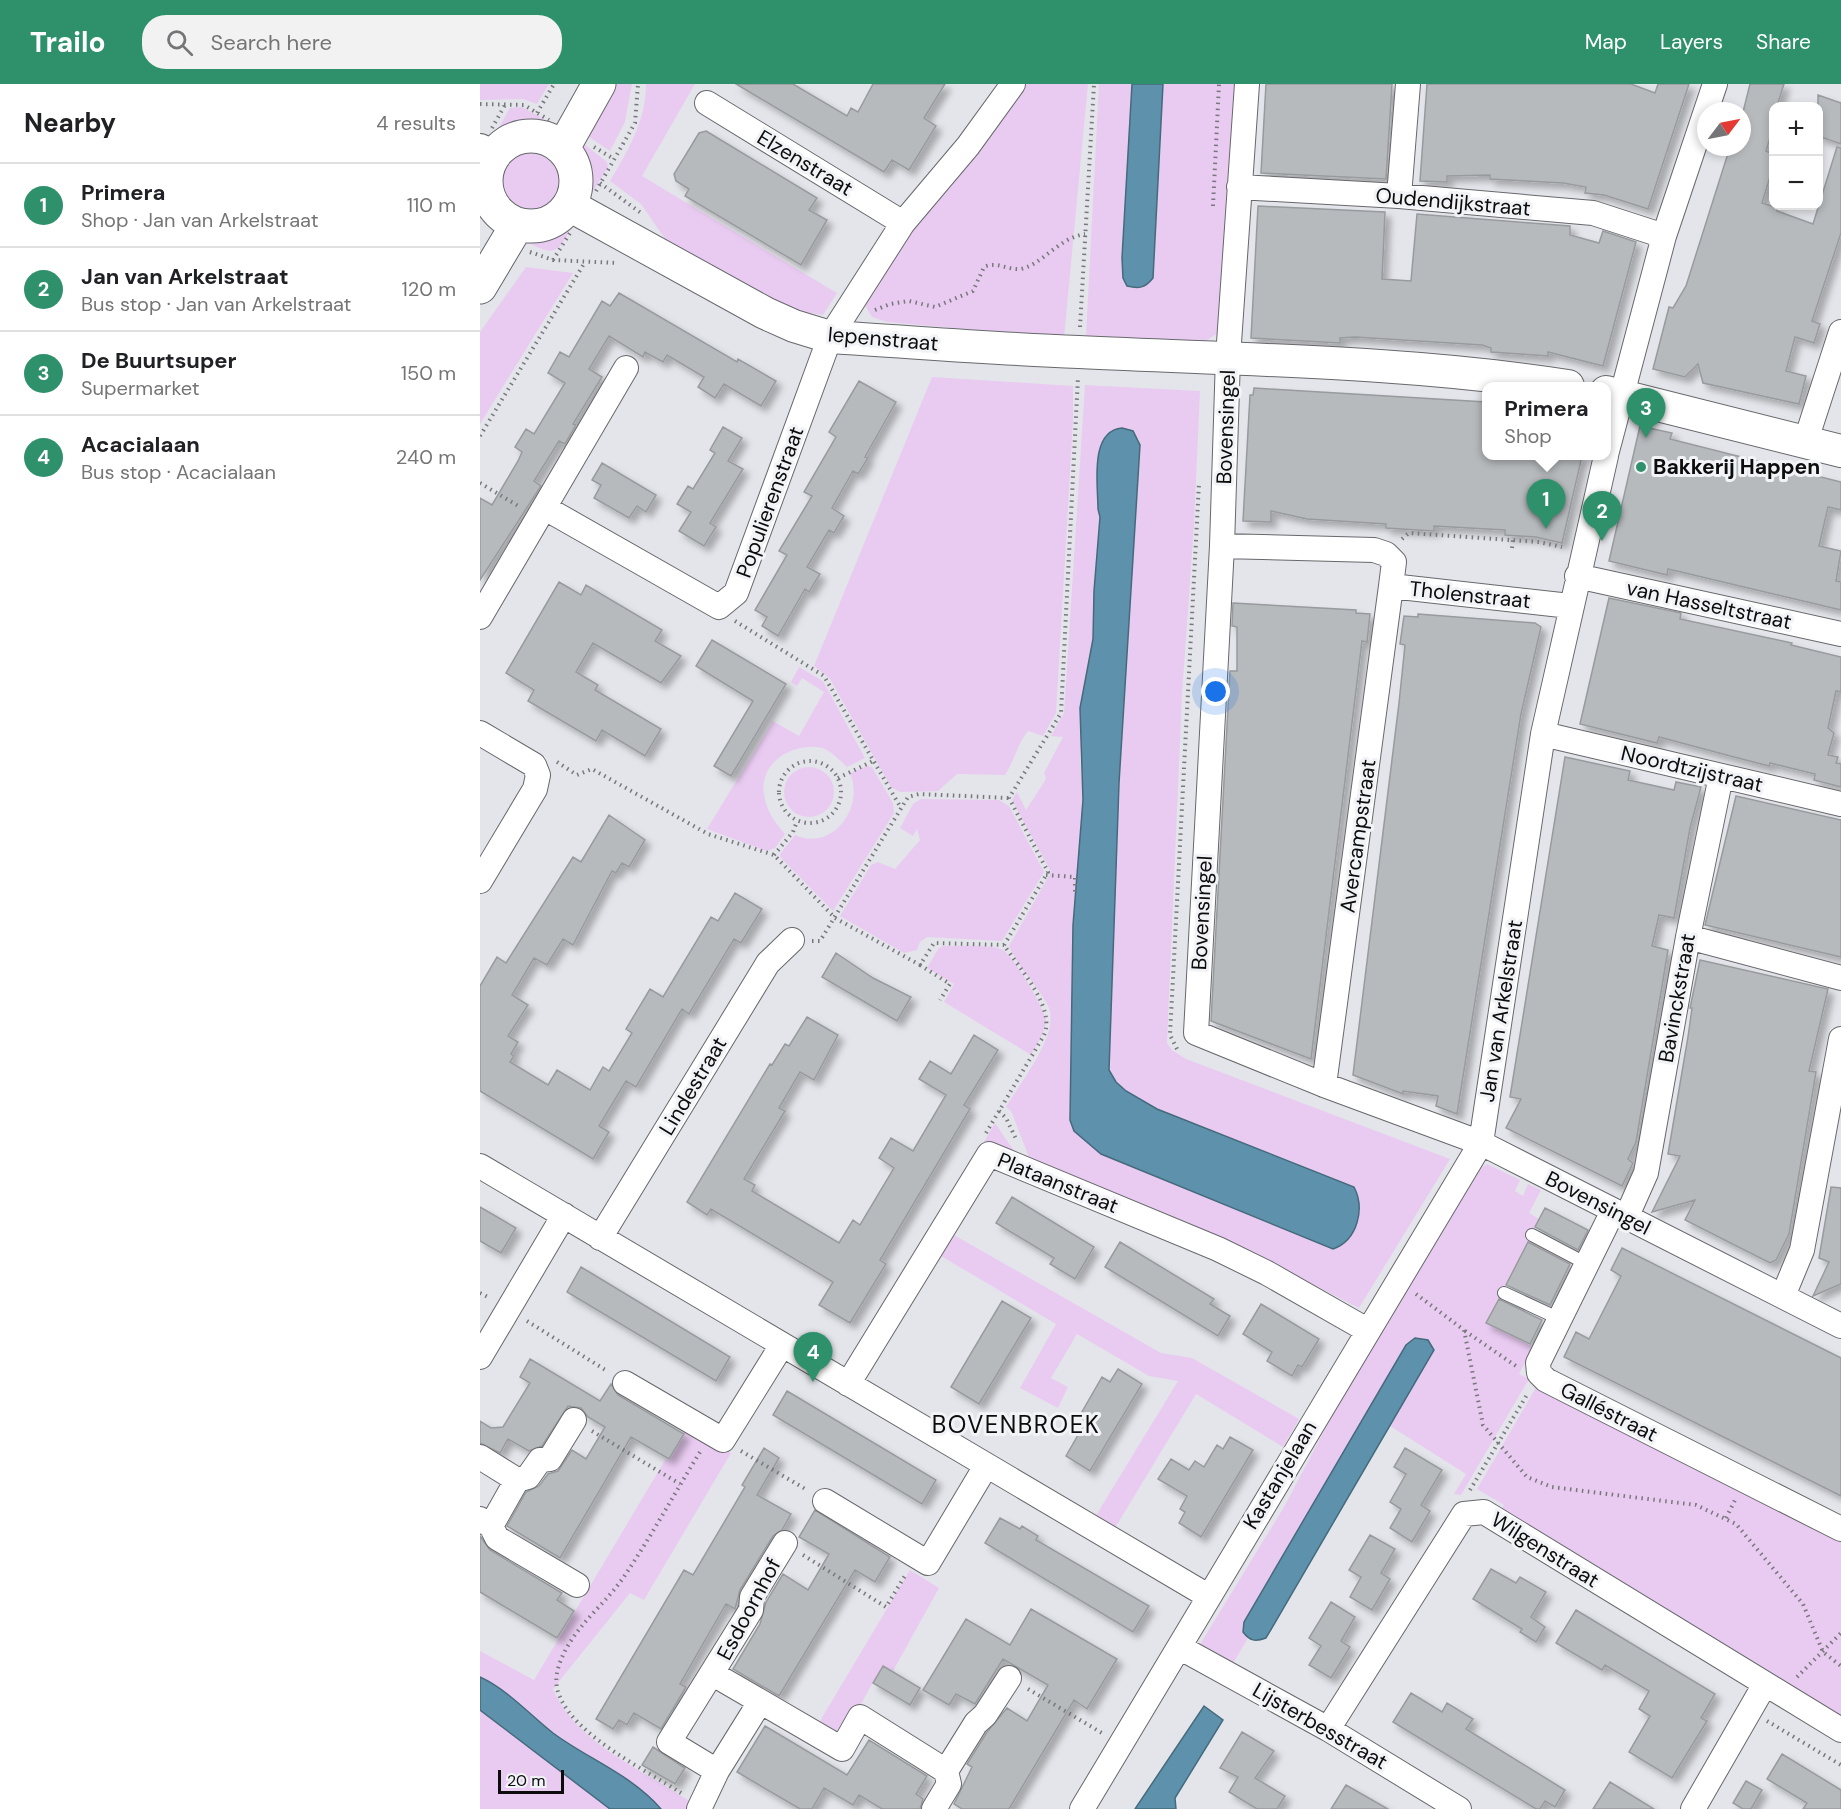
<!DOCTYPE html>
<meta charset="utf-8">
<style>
body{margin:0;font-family:"DM Sans",sans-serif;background:#f2f2f2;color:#202124}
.controls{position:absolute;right:18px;top:18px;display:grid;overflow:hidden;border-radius:12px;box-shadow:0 3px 9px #0003}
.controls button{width:54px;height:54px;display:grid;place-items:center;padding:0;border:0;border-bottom:2px solid #e0e0e0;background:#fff;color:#202124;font:30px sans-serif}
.compass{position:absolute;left:1217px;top:18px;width:54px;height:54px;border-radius:50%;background:#fff;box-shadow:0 3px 9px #0003;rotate:58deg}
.scale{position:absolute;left:18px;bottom:15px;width:66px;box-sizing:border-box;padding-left:6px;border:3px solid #0c0c0d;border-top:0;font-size:16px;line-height:21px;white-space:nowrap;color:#0c0c0d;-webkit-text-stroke:4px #f2f3f7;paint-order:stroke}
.you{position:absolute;left:736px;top:608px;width:21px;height:21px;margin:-15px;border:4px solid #fff;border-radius:50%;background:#1a73e8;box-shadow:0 0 0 9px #1a73e833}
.badge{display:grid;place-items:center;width:39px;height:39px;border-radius:50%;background:#2f916b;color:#fff;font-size:20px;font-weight:700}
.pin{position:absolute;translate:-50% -50px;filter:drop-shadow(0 2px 3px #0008)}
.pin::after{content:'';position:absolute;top:32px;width:21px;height:18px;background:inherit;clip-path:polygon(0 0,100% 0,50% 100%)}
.popup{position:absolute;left:1002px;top:298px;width:129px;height:78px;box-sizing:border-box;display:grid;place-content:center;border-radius:12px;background:#fff;filter:drop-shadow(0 2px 4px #0005);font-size:20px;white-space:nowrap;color:#757577}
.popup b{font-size:22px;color:#202124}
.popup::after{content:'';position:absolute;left:50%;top:100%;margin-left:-12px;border:12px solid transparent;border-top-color:#fff}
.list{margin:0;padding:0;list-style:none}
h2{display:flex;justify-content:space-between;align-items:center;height:78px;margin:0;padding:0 24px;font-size:26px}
h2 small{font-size:20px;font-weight:400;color:#757577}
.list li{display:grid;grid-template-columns:39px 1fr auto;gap:18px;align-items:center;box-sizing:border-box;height:84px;padding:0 24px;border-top:2px solid #e0e0e0}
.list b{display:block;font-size:22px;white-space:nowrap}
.list p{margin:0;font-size:20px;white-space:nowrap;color:#757577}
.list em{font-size:20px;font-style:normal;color:#757577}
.icon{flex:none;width:33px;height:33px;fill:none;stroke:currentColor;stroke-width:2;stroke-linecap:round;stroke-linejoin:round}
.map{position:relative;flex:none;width:1361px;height:1725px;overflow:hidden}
header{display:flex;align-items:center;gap:36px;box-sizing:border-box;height:84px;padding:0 30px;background:#2f916b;color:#fff}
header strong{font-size:28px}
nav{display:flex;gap:33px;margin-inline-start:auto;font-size:21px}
.search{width:420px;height:54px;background:#f2f2f2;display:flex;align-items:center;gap:15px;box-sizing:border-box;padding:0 21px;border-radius:24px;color:#757577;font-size:22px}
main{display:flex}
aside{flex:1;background:#fff}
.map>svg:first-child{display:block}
</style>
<header>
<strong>Trailo</strong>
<div class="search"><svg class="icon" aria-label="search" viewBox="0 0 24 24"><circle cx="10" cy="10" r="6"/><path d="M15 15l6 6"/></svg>Search here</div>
<nav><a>Map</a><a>Layers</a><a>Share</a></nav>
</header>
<main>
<aside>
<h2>Nearby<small>4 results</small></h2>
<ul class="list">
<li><span class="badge">1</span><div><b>Primera</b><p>Shop · Jan van Arkelstraat</p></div><em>110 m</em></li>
<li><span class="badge">2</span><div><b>Jan van Arkelstraat</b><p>Bus stop · Jan van Arkelstraat</p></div><em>120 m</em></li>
<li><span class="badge">3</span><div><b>De Buurtsuper</b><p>Supermarket</p></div><em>150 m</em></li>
<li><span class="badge">4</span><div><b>Acacialaan</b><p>Bus stop · Acacialaan</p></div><em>240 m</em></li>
</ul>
</aside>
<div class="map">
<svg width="1361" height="1725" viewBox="0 0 1361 1725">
<defs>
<filter id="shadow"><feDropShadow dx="5.5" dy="5.5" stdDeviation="3" flood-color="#0004"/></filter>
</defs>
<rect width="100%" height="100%" fill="#e4e5ea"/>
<path fill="#e9cbf1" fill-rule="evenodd" d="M0,0H69L57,20L43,15L0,16Z
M132,0H152L151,5L145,38L130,67L106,51Z
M166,0H215L162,92L357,209L343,231L303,225L190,162L161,120L130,97C148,66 166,37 166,0Z
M545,0H608L584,254L407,238L392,233L383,218L387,205Z
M619,0H652L642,175L643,194L647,202L673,194L683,0H757L743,246L722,259L606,252Z
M42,23L64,35L12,55L30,24Z
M104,60L127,78L128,83L112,109L103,72Z
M21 96a30 30 0 1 1 60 0a30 30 0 1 1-60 0Z
M93,140C78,168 77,174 47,158C58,149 79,146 93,140Z
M46,183L93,189L0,340V248Z
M452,293L593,302V337L576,629L563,652L548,647C537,660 535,676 525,691L477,690L458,707L420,708L411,703L350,595L334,582Z
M605,301L720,307L714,441L702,610L687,959L692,966L706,975L970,1075L879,1224L781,1174L552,1081L531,1027L526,1023C540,998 583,947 567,920C556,900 538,883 529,862L571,788L532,716L537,708L546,726L566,695L564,689L583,653L571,652L584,629ZM636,345L659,355L660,361L639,699L629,986L636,998L646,1007L677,1025L874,1103L879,1132L869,1154L853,1165L621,1070L594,1047L593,841L603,716L600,670L613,555L614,507L620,433L618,425C618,399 610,360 636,345Z
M319,583L343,597L385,674L367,683C360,677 353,669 345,665C335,661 323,663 313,666C271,683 279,723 305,750L295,764L287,767L227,745L293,637L319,652L344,608L322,594L317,602L311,598Z
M387,682L392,683L413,719L414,729L353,827L301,774L300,770L315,751C352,768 385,724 370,689Z
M304 708a25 25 0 1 1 50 0a25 25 0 1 1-50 0Z
M441,715L519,716L529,722L564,788L522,857L447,853L440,858L437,866L424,869L360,832L391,781L398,778L415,785L440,756L437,745L433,752L420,744L433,720Z
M463,862C476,862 512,860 523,866C533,872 566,926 566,937C565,949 556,961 551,971L464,918L474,900L447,884L458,865Z
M515,1039L535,1068L499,1066Z
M1007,1080L1040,1096L1035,1107L1043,1112L1048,1100L1061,1106L1049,1129L1059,1135L1007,1238L1053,1263L1039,1290L1049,1295L981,1411L974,1410L986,1390L910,1342L954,1266L930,1257L764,1538L763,1548L768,1554L752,1581L719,1562L804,1423L871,1296L1000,1084Z
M467,1147L681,1269L712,1274L819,1335L803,1363L716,1310L635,1444L615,1433L698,1297L669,1292L597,1250L571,1294L588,1303L578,1324L540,1304L576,1240L454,1168Z
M1058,1300L1361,1452V1635L1019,1430L1024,1421L997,1405Z
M206,1341L251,1369L164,1516L150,1509L73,1605C97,1661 166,1687 214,1720L212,1725H181C152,1691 108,1675 73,1649C49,1630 28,1606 0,1593V1567L54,1596Z
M430,1486L459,1504L413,1587L402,1582L364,1651L340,1637Z
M0,1626L130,1725H0Z"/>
<path fill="#5e92ac" stroke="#456a7c" stroke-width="1.5" d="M652,0H683L673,194C665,204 659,205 647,202L643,194L642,174Z
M642,344L653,347L660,361L639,699L629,986L636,998L646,1007L677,1025L874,1103C885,1124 878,1156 853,1165L621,1070L594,1047L590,1036L593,841L603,716L600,624L613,555L614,507L620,433L618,425C618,401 609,347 642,344Z
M935,1254L948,1256L954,1266L786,1554C775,1558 770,1557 763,1548L764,1538L926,1261Z
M0,1593C28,1606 49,1630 73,1649C108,1675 152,1691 181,1725H130L0,1626Z
M724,1622L743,1636L695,1714L696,1725H655Z"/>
<path fill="#b7babd" stroke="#989b9e" stroke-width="1.5" filter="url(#shadow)" d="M256,0H313L367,32L371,24L378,28L393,0H465L444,34L456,42L429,86L412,76L404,88Z
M786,0H912L906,95L781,89Z
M947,0H1151L1175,9L1178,0H1209L1168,125L1124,111L1105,109L1106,103L1083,99L1010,95V91L967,92V98L940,97Z
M1270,0H1304L1297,22H1293V44L1286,67L1293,70V83L1282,119L1298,124L1297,127L1333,140L1357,63L1361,64V149L1332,237L1340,240L1334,259L1315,253L1306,287L1326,292L1319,320L1223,299L1218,280L1205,293L1173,285L1189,223L1193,224L1206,202L1250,63H1262V32Z
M1338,11L1361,19V60L1338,52Z
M226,47L337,114L329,126L347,136L321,181L205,112L209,105L196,97L194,90L219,49Z
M778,122L905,128L902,195L931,197L937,130L1090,142V151L1119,159L1123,147L1156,158L1123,282L1068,268V272L1011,268V264L1002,261L875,253L860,254V259L771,254Z
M139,209L257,278L258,275L296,297L281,322L244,300L235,314L218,303L224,293L187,271L183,278L165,268L163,273L129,252L109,285L122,293L93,340L96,341L85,360L79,357L54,397L61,402L0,496V414L12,421L38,377L42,368L35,363L46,345L54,350L85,299L68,289L80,268L89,273L122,217L130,222Z
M379,297L416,318L385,373L388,374L378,390L373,387L352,424L364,432L354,449L349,446L327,483L340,490L329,508L325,505L298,552L282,542L287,533L275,526L307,471L299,467L332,412L324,408L356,353L349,348Z
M774,304L1006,318V372H1102L1082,459L1056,453L1025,451V446L954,442V447L906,444V440L827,435L791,427V438L763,437L770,311H773Z
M1160,342L1192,349L1190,355L1361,398V426L1348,423L1339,462L1361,467L1356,497L1361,498V526L1188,485L1187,491L1129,477Z
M243,343L262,354L248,377L263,385L230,439L236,443L224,462L199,447L211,428L197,420L208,402L213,405L235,369L230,366Z
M122,379L176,411L166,428L157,422L149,434L114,414L121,401L112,396Z
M79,498L101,511L106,501L182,546L175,557L201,572L181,599L113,559L96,588L118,601L115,606L181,645L165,672L122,646L116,657L48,617L54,606L26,589Z
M1129,514L1201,529L1200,535L1312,559L1311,561L1361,573V608L1356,607L1348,644L1354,649L1348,671L1358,673L1356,679L1361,680V703L1334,696L1335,690L1290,679L1289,682L1254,673L1179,653L1177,659L1100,640Z
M753,519L876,526V529L890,530L887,558L882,557L831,975L731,937L750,587H757V543L752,542Z
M938,530L1055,539L1061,543L1041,630L977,1030L956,1022L958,1012L923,1007V1010L873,991L919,619L925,561L920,560L924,532L938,533Z
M232,556L306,600L251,692L234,682L273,617L216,582Z
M1085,673L1150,687L1148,696L1194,706L1196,698L1221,703L1210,744L1194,834L1179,831L1172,862L1188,866L1156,1058L1148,1075L1153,1079L1142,1102L1026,1044L1041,1015L1030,1013Z
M1256,712L1361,736V873L1225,841Z
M129,731L165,756L149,783L142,779L136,789L132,787L93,861L83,855L67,881L54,874L32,911L48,921L28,952L38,958L31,970L34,972L30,978L68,1001L77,986L110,1006L123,983L129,987L152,949L146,945L170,905L183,913L231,833L238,837L255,809L282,825L261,859L254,855L209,930L202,925L156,1003L146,997L119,1042L129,1048L113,1075L0,1007V902L17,873L26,879L93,773L101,778Z
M356,869L393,894L431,913L417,937L342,893Z
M1220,876L1348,905L1329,987L1336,988L1309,1150L1296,1176L1290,1179L1205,1136L1215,1116L1172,1128L1200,1072L1188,1070L1208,953L1212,924H1210Z
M327,933L358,951L334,996L320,988L299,1024L305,1027L264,1095L275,1101L272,1107L359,1159L373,1136L380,1141L414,1084L399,1074L411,1054L433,1067L466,1011L439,995L450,977L471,990L494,951L518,966L484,1021L490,1025L400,1176L406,1180L370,1239L339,1221L353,1198L231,1125L227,1131L207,1118L290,980L292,981L305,960L309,962Z
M1351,1103L1361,1104V1200L1333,1212L1349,1178L1339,1174Z
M532,1113L614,1163L595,1195L570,1180L574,1174L516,1139Z
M0,1123L36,1144L21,1169L0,1157Z
M1065,1124L1108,1146L1098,1166L1055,1143Z
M640,1158L734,1215L730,1220L750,1232L738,1252L625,1183Z
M1048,1158L1090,1180L1070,1221L1026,1201Z
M1142,1164L1361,1274V1412L1084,1273L1096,1248L1109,1255L1141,1192L1131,1186Z
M101,1183L250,1273L236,1297L87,1208Z
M1019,1215L1062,1236L1050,1260L1006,1239Z
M522,1217L551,1234L499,1320L471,1303Z
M781,1220L839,1255L822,1283L818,1281L812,1292L787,1277L792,1268L763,1250Z
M50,1275L120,1317L131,1300L138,1311L204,1350L189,1375L151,1353L80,1474L27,1442L46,1408L59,1402L68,1390L78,1387L92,1366L106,1375L125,1343L108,1333L101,1324L88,1322L62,1362L49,1367L28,1355L20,1369L0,1359V1337L11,1344L23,1343L50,1299L40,1293Z
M638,1285L662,1300L610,1387L586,1372L606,1337L599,1333L622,1293L630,1298Z
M307,1307L456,1396L442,1420L293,1331Z
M750,1353L773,1366L721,1453L699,1439L705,1428L700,1425L707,1412L678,1395L691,1375L709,1386L715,1377L724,1383L737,1361L743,1365Z
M284,1364L299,1374L277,1411L311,1430L302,1446L293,1452L260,1506L255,1525L246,1520L200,1600L206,1603L181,1645L154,1629L147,1641L139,1636L133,1645L116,1635L204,1486L213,1491L265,1403L262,1401Z
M925,1364L962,1386L941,1421L950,1427L932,1458L910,1444L921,1425L910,1418L926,1390L914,1383Z
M335,1426L410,1473L395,1498L375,1486L299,1612L253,1585L280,1540L286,1518L303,1490L328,1506L349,1470L319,1453Z
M520,1434L540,1445L542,1442L558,1452L556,1456L669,1522L653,1548L505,1459Z
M890,1451L915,1465L901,1489L910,1495L892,1526L870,1513L881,1493L869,1486Z
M0,1452L10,1466L82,1509L77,1516L94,1527L77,1554L0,1508Z
M1011,1485L1036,1499L1040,1493L1066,1508L1051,1533L1065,1543L1056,1558L1040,1548L1042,1545L993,1515Z
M851,1518L875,1533L861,1557L870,1563L851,1594L829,1581L841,1562L829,1554Z
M551,1525L637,1575L607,1625L594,1616L529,1725H482L474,1720L492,1683L487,1680L507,1648L527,1624L547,1637L568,1601L523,1575L495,1620L476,1610L469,1621L443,1606L486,1535L530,1561Z
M1096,1526L1235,1610L1221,1634L1227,1637L1192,1694L1149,1668L1170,1632L1159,1625L1169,1607L1125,1581L1122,1586L1076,1559Z
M403,1582L440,1604L430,1621L393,1599Z
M931,1609L962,1628L967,1619L993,1635L986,1645L1085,1706L1075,1723L1065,1717L1060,1725H1056L913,1638Z
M285,1642L367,1691L389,1656L447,1692L436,1710L443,1715L440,1725H402L379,1711L373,1721L344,1704L332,1725H320L257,1688Z
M762,1648L794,1667L775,1694L805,1712L797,1725H777L749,1708L758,1693L740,1684Z
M173,1663L205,1684L195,1700L162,1681Z
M1302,1670L1361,1706V1725H1323L1327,1719L1287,1695Z
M1266,1697L1282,1706L1271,1725H1263L1253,1719Z
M1130,1698L1174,1725H1113Z
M866,1701L908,1725H851Z"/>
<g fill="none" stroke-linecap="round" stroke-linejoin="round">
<g stroke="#67686c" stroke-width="14">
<path id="service" d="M1052,1151L1107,1180
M1024,1209L1080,1235"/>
</g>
<g stroke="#67686c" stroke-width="26">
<path id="minor" d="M767,0L748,273L742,462L716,949L844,1001L1001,1059L1361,1242
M227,19L423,139
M759,103L919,112L1113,129L1184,152
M919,112L928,0
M1325,359L1361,248
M1126,371L1184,152L1235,0
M65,424L239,523L256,509L350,253L423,139L488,62L533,0
M742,462L894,466L906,470L914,478L911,502L1090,522
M1097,492L1361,550
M0,533L146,284
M0,649L54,681L58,691L55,705L0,797
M1063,650L1361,720
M1208,853L1361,894
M844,1001L911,502
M0,1082L728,1512
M1133,1127L1058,1279L1059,1289L1066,1296L1361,1445
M1146,1134L1166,1089L1208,853L1241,692
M120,1154L288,879L312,856
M1303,1212L1322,1166L1361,955
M0,1273L84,1131
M145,1299L243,1356L302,1261
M368,1300L509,1070L738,1165L787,1189L887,1246
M0,1373L37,1396
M345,1417L448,1479L506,1382
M0,1435L11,1442L17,1454L97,1501
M11,1442L37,1396L48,1393L60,1376L70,1375L94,1336
M699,1563L848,1645L979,1725
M233,1590L362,1665L380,1633L466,1687L469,1700L454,1725
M848,1645L984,1430L1004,1428L1361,1646
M237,1687L189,1658L271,1526L272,1513L305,1459
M466,1687L496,1639L505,1631L529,1594
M219,1725L237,1687L280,1618
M602,1725L1001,1059L1063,650L1126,372
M1213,1725L1285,1600"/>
</g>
<g stroke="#67686c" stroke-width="34">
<path id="tertiary" d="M0,66L12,74
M89,121L285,229L314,242L350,253C433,258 516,265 599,268C762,276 927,277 1088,302
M1126,308L1361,367"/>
</g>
<g stroke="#67686c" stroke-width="35">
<path id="secondary" d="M6 97a45 45 0 1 1 90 0a45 45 0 1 1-90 0Z
M83,64L119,0
M0,203L37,141"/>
</g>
<path stroke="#77787b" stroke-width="4" stroke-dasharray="1.5 4.5" stroke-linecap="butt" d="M0,20L44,21L69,36
M57,29L74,0
M12,44L25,21
M114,63L134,75
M120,99L161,129
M116,107L155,39L158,0
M733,122L739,0
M50,168L73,176L137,179
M73,176L90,149
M395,226L410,220L429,217L455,223L493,207L504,183C517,177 527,186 540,185C561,182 578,154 605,150
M600,243L614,0
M0,352L105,178
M0,399L40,423
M922,455L929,449L1059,458L1082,463
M1032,464L1033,456
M255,537L344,592L421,724
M299 708a31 31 0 1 1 62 0a31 31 0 1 1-62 0Z
M77,678L97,691L112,685L228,750L294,771L355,834L440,881L454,859L524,861
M358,694L393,677
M294,771L313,748L317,737
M566,791L595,793V809
M332,857H340L428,713L439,710L529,714
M524,861L568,788L529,714L581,629L598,293
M440,881L470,900L460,916
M697,965L690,951L719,399
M519,1027L526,1034L537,1057
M506,1049L563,953C578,926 539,884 524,861
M0,1209L10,1214
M936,1210L984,1246L1003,1341L1047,1393L1072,1403L1216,1421L1256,1440L1323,1520L1343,1568L1361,1582
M47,1237L127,1287
M985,1247L1036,1282
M112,1347L200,1400
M261,1367L327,1406
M990,1406L1048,1309
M1246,1434L1255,1416
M323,1471L406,1523L426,1490
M1317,1593L1361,1549
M548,1605L622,1649
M1287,1637L1361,1681
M201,1709C166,1686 97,1653 80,1613C73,1599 77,1583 84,1569C98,1540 125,1520 143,1494C171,1453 194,1410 220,1368"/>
<use href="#service" stroke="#fff" stroke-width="12"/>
<use href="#minor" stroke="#fff" stroke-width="24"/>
<use href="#tertiary" stroke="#fff" stroke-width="32"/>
<use href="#secondary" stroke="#fff" stroke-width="33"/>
</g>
<circle fill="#2f916b" stroke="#f2f3f7" stroke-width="2" cx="1161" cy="383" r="6"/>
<g text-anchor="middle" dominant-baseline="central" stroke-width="6" stroke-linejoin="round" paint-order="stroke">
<g font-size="21" fill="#0c0c0d" stroke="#f2f3f7">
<text transform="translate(325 79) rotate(31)">Elzenstraat</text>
<text transform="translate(973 118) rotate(5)">Oudendijkstraat</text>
<text transform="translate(403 255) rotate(5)">Iepenstraat</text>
<text transform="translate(746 343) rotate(-88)">Bovensingel</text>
<text transform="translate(290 418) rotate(-70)">Populierenstraat</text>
<text transform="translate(990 511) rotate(6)">Tholenstraat</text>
<text transform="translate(1229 521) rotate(12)">van Hasseltstraat</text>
<text transform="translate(1212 685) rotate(13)">Noordtzijstraat</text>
<text transform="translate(878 752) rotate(-82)">Avercampstraat</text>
<text transform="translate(722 829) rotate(-87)">Bovensingel</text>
<text transform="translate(1197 914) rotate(-80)">Bavinckstraat</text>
<text transform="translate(1021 927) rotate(-81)">Jan van Arkelstraat</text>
<text transform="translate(213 1002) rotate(-59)">Lindestraat</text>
<text transform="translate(578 1099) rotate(22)">Plataanstraat</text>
<text transform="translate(1118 1119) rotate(27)">Bovensingel</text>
<text transform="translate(1129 1328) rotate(27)">Galléstraat</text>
<text transform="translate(800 1391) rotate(-59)">Kastanjelaan</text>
<text transform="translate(1065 1466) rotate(32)">Wilgenstraat</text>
<text transform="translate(269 1525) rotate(-62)">Esdoornhof</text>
<text transform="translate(840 1642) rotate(30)">Lijsterbesstraat</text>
</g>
<g font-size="21" font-weight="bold" fill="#0c0c0d" stroke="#f2f3f7" text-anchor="start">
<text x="1173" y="383">Bakkerij Happen</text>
</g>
<g font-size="24" letter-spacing="1.5" fill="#0c0c0d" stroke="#f2f3f7">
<text x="536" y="1340">BOVENBROEK</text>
</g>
</g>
</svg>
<div class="controls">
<button>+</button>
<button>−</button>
</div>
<svg class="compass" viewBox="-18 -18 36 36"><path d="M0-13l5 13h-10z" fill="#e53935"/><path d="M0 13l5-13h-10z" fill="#757577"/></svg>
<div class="scale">20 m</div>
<div class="you"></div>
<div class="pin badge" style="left:1066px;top:445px">1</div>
<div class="popup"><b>Primera</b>Shop</div>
<div class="pin badge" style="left:1122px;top:457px">2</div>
<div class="pin badge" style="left:1166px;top:354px">3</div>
<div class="pin badge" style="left:333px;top:1298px">4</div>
</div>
</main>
